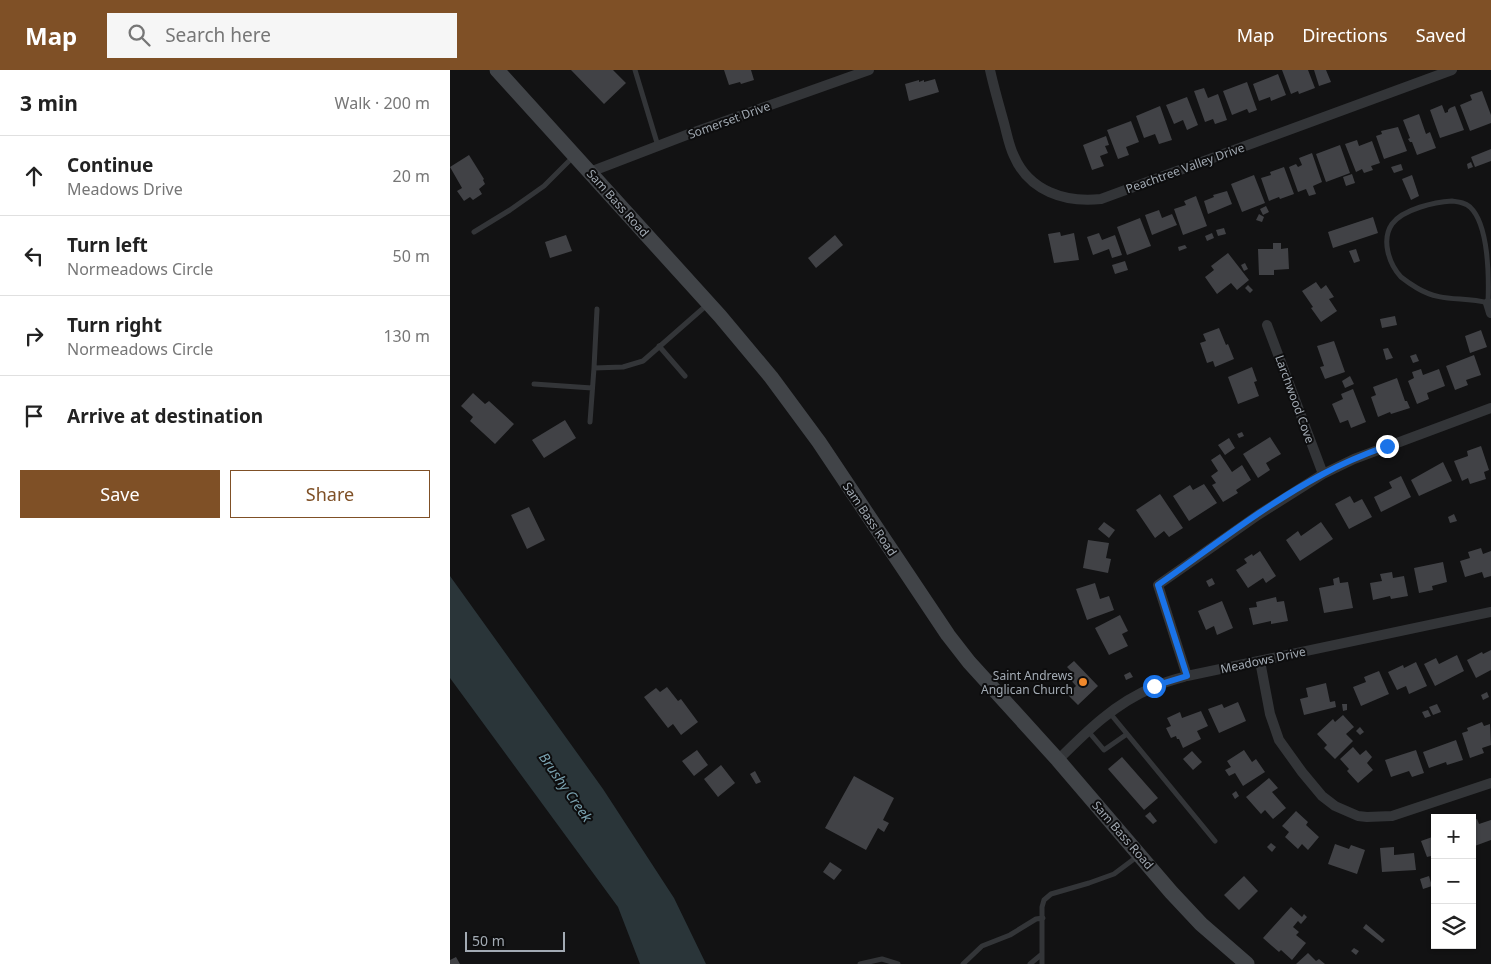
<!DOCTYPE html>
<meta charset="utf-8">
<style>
body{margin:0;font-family:"Noto Sans",sans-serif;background:#f6f6f6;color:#222}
.controls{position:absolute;right:15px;bottom:15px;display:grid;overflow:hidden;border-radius:0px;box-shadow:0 1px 4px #0004}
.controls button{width:45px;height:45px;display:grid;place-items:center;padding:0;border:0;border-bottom:1px solid #e0e0e0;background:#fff;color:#222;font:25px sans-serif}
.scale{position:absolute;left:15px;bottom:12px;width:100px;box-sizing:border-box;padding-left:5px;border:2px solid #a3abb4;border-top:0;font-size:14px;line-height:18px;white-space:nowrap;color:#a3abb4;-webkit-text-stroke:4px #0d0d0e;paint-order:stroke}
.stop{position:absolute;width:15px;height:15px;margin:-11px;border:4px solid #1a73e8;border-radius:50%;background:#fff}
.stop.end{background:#1a73e8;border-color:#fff;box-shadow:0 1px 5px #0008}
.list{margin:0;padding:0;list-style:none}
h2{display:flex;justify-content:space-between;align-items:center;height:65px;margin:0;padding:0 20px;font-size:21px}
h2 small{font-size:16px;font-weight:400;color:#767676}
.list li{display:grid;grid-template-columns:32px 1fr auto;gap:15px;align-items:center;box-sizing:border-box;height:80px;padding:0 20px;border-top:1px solid #e0e0e0}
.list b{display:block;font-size:19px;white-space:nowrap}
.list p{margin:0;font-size:16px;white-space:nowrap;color:#767676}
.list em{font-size:16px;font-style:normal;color:#767676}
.actions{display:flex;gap:10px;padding:15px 20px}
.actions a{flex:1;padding:11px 0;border:1px solid #7f5026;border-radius:0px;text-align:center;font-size:18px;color:#7f5026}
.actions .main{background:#7f5026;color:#fff}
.icon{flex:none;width:28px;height:28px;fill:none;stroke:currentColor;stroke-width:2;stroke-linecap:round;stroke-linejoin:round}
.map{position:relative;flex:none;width:1041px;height:894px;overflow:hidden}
header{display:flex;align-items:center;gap:30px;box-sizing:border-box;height:70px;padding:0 25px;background:#7f5026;color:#fff}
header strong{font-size:24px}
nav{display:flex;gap:28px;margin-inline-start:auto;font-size:18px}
.search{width:350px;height:45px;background:#f6f6f6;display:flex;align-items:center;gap:12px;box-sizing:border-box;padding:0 18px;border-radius:0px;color:#767676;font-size:19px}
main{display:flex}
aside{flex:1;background:#fff}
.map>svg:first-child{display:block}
</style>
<header>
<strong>Map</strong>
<div class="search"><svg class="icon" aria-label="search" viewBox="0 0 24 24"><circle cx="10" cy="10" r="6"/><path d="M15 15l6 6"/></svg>Search here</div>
<nav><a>Map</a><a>Directions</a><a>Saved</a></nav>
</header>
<main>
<aside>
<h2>3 min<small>Walk · 200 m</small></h2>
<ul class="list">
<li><svg class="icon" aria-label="ahead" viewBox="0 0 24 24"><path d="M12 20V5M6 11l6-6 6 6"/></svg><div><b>Continue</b><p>Meadows Drive</p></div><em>20 m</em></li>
<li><svg class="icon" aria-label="left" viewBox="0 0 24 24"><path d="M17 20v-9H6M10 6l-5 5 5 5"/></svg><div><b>Turn left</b><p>Normeadows Circle</p></div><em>50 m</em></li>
<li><svg class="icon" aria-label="right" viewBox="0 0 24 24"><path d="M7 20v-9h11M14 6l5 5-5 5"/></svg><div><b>Turn right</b><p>Normeadows Circle</p></div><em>130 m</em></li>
<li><svg class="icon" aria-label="arrive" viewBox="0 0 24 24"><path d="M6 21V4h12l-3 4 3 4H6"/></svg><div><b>Arrive at destination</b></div></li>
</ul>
<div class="actions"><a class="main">Save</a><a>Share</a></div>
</aside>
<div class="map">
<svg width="1041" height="894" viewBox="0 0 1041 894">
<rect width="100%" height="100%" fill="#121213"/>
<path fill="#2a3539" d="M0,506L153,719L224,828L256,894H190L168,837L0,608Z"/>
<path fill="#414246" d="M121,0H163L176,13L154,34Z
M274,0H301L304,10L291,14L290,12L279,15Z
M832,0H858L865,18L849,24L848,21L841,24Z
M864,0H876L881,12L869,16Z
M828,4L836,25L821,31L820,27L809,31L803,14Z
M485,9L489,22L459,31L455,14L469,10V12L474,10V12Z
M797,12L807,40L799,43L797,39L782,45L773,21Z
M754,18L758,28L768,24L777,50L765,54L763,49L755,52L744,21Z
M1032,21L1041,45V53L1020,61L1010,35L1022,30L1020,25Z
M737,27L748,55L737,60L733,50L724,54L716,35Z
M992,35L995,43L998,42V40L1000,38L1005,36L1014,60L990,68L980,40Z
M710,36L722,70L709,74L705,64L694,68L686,46Z
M969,44L976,64L980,62L986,78L967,85L962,72H960L958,69L960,68L953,50Z
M681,51L689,72L676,77L679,85L668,89L657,60Z
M948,57L957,81L934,89L926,66L932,64L931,61Z
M656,66L659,75L655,76L658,83L650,86L654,96L642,100L633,75Z
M907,70L909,76L922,71L930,93L921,96L923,100L914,103L912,99L906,102L895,74Z
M890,75L900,103L876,112L866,84Z
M1041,79V91L1025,97L1021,87Z
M862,83L872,112L863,116L866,124L859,126L856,119L848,122L839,97L846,94L848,97L852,95L849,88Z
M19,85L34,109L33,110L35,114L29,119L32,124L23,130L20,127L14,131L7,121L12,118L0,97Z
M1021,92L1023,97L1018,99L1017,94Z
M951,94L953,100L944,103L941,97Z
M834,97L844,124L830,129L829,127L819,131L811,108L821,105L820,102Z
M902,104L905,113L896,116L893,107Z
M804,105L815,133L792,142L781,114Z
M962,105L969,126L961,130L952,109Z
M777,121L782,134L758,144L754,131L764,127L763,125Z
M746,126L757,156L733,165L724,139L736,135L734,131Z
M816,136L819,142L813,145L810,139Z
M709,140L712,148L722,144L727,155L702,165L695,145Z
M809,144L814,147L812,152L806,150Z
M923,147L928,163L883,178L878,162Z
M690,148L701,176L677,185L667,157Z
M774,158L776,164L768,166L766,160Z
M610,162L611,166L624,163L629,190L604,193L598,164Z
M649,163L652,170L665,165L672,185L662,188L659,179L643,185L637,167Z
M762,163L764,168L757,171L755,166Z
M116,165L122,181L100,188L95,172Z
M385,165L393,175L366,198L358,188Z
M823,173H831V179L838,178L839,199L824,200V205H809L808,179H823Z
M735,175L737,178L729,181L728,177Z
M906,179L910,191L904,193L899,181Z
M778,183L799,210L787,220L781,213L767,224L755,207L764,200L761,196Z
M675,191L678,200L665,204L662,195Z
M795,193L798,199L794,201L791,195Z
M866,212L871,219L876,215L884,227L879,229L887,241L871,252L861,238L863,237L852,221Z
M798,215L803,220L800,223L795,218Z
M945,246L947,255L932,258L930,249Z
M769,258L776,275L778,274L784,289L765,297L763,291L757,293L750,273L756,271L753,264Z
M1031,260L1037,277L1020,283L1015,266Z
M884,271L895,302L875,309L870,297L874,296L867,276Z
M938,278L943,288L936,290L933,279Z
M966,284L969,291L963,293L960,286Z
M1024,285L1031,305L1016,310L1018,315L1005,320L996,296Z
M802,297L807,311L804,312L809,326L788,334L778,307Z
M971,299L973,305L989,299L995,316L977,323L979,329L967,334L958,311L964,308L962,302Z
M900,306L904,314L895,318L892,311Z
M947,308L955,331H957L960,338L941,344L940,342L928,347L921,327L926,325L923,317Z
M903,319L916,352L901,358L898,350L890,353L882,334L893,329L891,324Z
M23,323L35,334L39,331L64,354L45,374L20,351L23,347L11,336Z
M115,350L126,368L94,388L82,370Z
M792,362L794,366L789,368L787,364Z
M820,367L831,384L816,393L820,400L808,408L793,384Z
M779,368L785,378L775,385L768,375Z
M1031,376L1039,400L1034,402L1036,409L1020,414L1018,408L1012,411L1004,391L1018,386L1017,381Z
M770,384L782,402L792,395L801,410L786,420L788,423L773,432L762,415L766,413L761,406L768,401L761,390Z
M993,392L1002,411L969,426L961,410Z
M951,406L961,427L931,442L924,427L942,418L939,412Z
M754,414L767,433L739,451L723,426L740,415L743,420Z
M710,424L733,458L719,467L714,461L705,468L686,440Z
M900,426L904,433L912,429L922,447L899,459L885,434Z
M79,437L95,470L77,479L61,445Z
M1004,444L1007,451L1000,453L998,447Z
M654,452L665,460L659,468L648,459Z
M871,452L883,469L850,491L836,470L848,461L851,466Z
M638,470L659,473L656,488L661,489L658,503L633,498Z
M1031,478L1033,484L1041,481V506L1034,508L1032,502L1015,507L1010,491L1020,488L1018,482Z
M810,481L826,506L816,513L813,508L798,518L786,500L797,493L794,489L802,484L803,486Z
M993,492L997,512L982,516L983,520L969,523L964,498Z
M942,502L943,508L954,506L958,526L941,529L940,526L923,530L920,513L932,511L930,504Z
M889,507L890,513L898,512L903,538L874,543L869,518L884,515L883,509Z
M762,508L765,514L759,517L756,511Z
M645,513L650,529L659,526L664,540L637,550L626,519Z
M826,527L827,532L834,531L838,551L821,554V551L803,555L799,538L807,537L806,532Z
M772,531L783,558L767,565L764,556L756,560L748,541Z
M670,545L678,561L672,564L678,576L659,585L645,558Z
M1041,580V600L1026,608L1017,590L1032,582L1033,584Z
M1007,585L1014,601L985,616L974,594L986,588L989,594Z
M624,591L648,616L628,635L617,624L626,616L619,608L624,604L617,597Z
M966,592L977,616L959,624L956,616L947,620L938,602L953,595L954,598Z
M929,601L939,624L911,636L903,617L916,612L914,607Z
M680,602L683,607L676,610L674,605Z
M876,613L880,632L885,631L886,637L854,645L850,629L858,627L856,618Z
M217,617L228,631L231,629L248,652L231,665L223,654L218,658L194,627L206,618L210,622Z
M1037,622L1039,627L1033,630L1031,625Z
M788,632L796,651L769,663L758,639L772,634L774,638Z
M892,634H897V640L893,641Z
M987,634L991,642L983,645L979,637Z
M978,640L981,646L975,648L972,642Z
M751,641L758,656L747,661L751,669L733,678L729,669H727L726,666L721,668L716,658L721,656L717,648L730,642L732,648Z
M893,645L904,657L896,664L903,671L885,689L874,678L877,675L867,664L883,649L885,652Z
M1032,652L1034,656L1040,654L1041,675L1032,678L1034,683L1020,688L1012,663L1018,661L1017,658Z
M910,657L914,662L910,665L906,661Z
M1006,670L1013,690L997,695L996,692L979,698L973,682Z
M903,677L910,685L916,680L922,687L917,693L923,700L908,713L897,701L899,699L890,689Z
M247,680L258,695L244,706L232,691Z
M794,680L802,692L806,689L815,702L793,716L785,703L779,706L775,700L781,697L777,691Z
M966,680L974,703L962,707L959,701L941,707L935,690Z
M742,681L752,692L743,700L733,689Z
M672,687L708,728L694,740L658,699Z
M271,695L285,713L268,727L254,709Z
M305,701L311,712L306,714L300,704Z
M404,706L444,728L433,750L439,753L434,762L428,758L416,780L375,758Z
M819,708L828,718L822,722L836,738L823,749L815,740L811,744L796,727Z
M786,721L789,726L785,729L782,724Z
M846,741L858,752L856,755L869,767L858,780L852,774L848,779L835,767L839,762L832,756Z
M700,742L707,751L703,754L695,746Z
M1027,749L1029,754L1041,750V770L1022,777V751Z
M985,766V785L977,787L971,771Z
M821,773L826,777L822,782L817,777Z
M885,774L899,779L901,775L915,780L907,804L878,794Z
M944,777V785L964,783L966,800L932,802L930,778Z
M380,792L392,800L384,810L373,802Z
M794,806L808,821L789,840L774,825Z
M979,806L982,816L973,819L970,809Z
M841,837L852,847L854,844L857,847L851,854L848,851L843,857L849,862L846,865L856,873L842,890L831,880L829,882L813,868Z
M916,854L935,870L932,873L913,858Z
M904,878L909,881L906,885L901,881Z
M858,883L866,891L869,889L875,894H846Z
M6,887L10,894H0V890Z"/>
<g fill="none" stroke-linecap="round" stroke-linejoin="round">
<path stroke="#333538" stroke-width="5" d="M185,0L208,76
M1002,131C1009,132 1014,132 1020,137C1039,155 1039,208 1038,233C1012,226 992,233 967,218C962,215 956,211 951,207C939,194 931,170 942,154C953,139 985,132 1002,131Z
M24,162L60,140L94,116L123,87
M147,239L144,298L173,297L193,291L258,234
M209,276L235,306
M84,314L142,318
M140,352L144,298
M659,642L765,771
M638,661L654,680L677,664
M410,894L432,889L448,894
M513,894L532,876L560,865L586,849L593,848
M580,894L592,884V837L594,830L601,824L639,813L664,804L688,786
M592,894V884"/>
<path stroke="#333538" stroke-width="10" d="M540,0C544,18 549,35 554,53C557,64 559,76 564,86C579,121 615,133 651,129L1002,0
M140,102L239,64L419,0
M1038,233L1041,243
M817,255L873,404
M810,591L820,644L829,670L852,702L872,726L885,736L908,746L917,747L942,746L1041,713
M737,606L708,515L808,445L873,404L904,389L1041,338
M608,690C637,661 665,633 704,617C714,612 726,609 737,606L1041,542"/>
<path stroke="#414448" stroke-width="15" d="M47,0L270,246L321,307L369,372L498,565L519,592L608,690L721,822L751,854L797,894"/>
</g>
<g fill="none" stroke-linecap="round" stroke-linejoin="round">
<path stroke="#1a73e8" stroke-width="6" d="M704,616L737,606L708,515C762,477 815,435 873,404C893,393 915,384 937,376"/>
</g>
<circle fill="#f1892c" stroke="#0d0d0e" stroke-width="2" cx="633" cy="612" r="5"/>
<g text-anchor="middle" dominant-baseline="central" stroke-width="4" stroke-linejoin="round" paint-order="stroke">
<g font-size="12" fill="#a3abb4" stroke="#0d0d0e">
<text transform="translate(279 50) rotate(-20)">Somerset Drive</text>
<text transform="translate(735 98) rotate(-20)">Peachtree Valley Drive</text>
<text transform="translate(168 133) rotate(48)">Sam Bass Road</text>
<text transform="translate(845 329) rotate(70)">Larchwood Cove</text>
<text transform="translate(420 449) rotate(56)">Sam Bass Road</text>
<text transform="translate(813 590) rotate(-12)">Meadows Drive</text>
<text transform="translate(673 765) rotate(49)">Sam Bass Road</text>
</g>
<g font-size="12" fill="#a3abb4" stroke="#0d0d0e" text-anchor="end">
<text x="623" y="605">Saint Andrews<tspan x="623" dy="14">Anglican Church</tspan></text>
</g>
<g font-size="14" font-style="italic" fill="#79a1af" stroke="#0d0d0e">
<text transform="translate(116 717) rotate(55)">Brushy Creek</text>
</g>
</g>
</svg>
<div class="controls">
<button>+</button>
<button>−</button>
<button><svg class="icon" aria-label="layers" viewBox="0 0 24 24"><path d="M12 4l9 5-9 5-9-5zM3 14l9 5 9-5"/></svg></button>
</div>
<div class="scale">50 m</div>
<div class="stop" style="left:704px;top:616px"></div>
<div class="stop end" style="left:937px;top:376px"></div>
</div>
</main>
